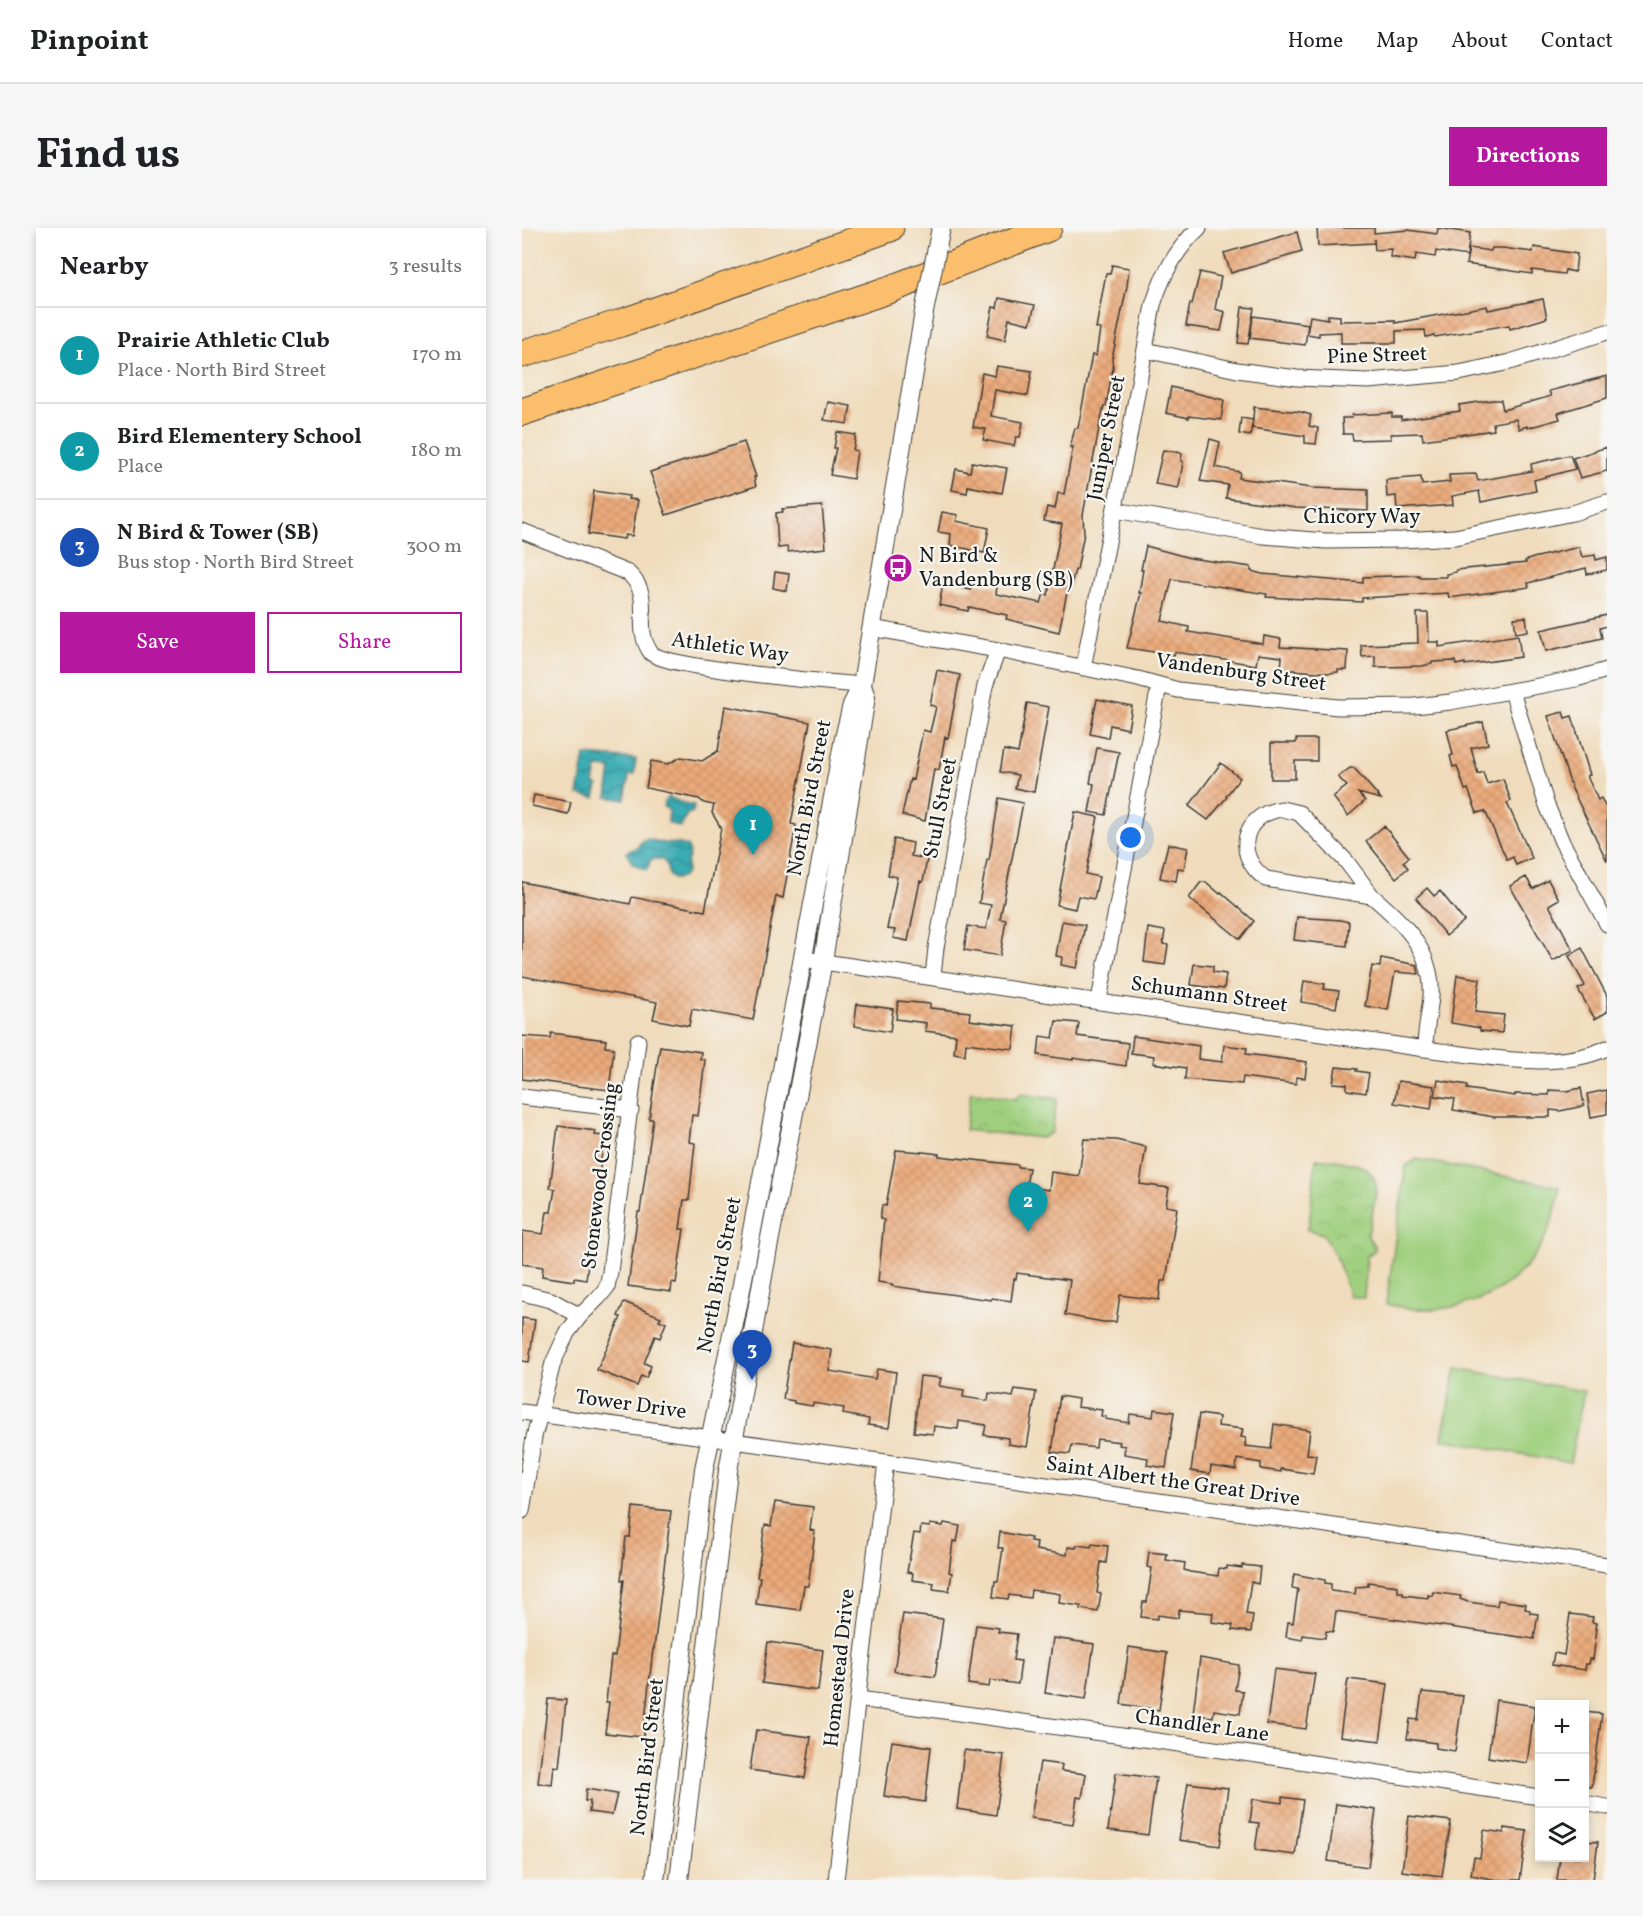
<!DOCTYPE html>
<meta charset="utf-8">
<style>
body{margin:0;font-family:Vollkorn,serif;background:#f6f6f6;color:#202124}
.controls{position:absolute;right:18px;bottom:18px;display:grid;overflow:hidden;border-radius:0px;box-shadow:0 3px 9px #0003}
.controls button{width:54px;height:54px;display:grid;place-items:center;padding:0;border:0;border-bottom:2px solid #e0e0e0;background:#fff;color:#202124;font:30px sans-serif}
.you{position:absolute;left:609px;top:610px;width:21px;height:21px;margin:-15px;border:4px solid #fff;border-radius:50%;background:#1a73e8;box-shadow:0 0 0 9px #1a73e833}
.badge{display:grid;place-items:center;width:39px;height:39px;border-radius:50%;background:#b5179e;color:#fff;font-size:20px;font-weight:700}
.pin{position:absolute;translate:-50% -50px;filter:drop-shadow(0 2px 3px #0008)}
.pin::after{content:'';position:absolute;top:32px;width:21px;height:18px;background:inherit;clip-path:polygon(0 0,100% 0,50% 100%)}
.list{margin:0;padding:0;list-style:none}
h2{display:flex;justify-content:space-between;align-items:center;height:78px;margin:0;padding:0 24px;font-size:26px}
h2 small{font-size:20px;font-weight:400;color:#757577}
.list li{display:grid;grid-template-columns:39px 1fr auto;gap:18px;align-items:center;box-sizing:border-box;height:96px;padding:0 24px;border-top:2px solid #e0e0e0}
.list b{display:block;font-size:22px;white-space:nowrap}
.list p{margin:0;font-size:20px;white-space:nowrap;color:#757577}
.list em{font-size:20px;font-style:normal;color:#757577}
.actions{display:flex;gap:12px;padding:18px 24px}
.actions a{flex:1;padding:14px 0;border:2px solid #b5179e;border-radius:0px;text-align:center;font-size:21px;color:#b5179e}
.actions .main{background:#b5179e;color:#fff}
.icon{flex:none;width:33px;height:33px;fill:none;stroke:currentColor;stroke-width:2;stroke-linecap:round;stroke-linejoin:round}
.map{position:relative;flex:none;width:1085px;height:1652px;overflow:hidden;border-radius:0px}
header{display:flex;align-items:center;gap:36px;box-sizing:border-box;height:84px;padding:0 30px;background:#fff;border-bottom:2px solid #e0e0e0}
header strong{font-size:28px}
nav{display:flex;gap:33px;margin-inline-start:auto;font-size:21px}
.intro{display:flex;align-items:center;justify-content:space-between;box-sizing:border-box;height:144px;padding:0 36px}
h1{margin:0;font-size:42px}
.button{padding:15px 27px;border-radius:0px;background:#b5179e;color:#fff;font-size:21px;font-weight:700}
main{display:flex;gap:36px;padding:0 36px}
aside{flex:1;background:#fff;border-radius:0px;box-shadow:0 3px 9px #0003}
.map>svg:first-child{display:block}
</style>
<header>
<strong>Pinpoint</strong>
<nav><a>Home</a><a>Map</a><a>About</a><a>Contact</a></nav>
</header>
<div class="intro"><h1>Find us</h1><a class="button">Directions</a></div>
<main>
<aside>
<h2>Nearby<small>3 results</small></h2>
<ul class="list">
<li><span class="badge" style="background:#0f9aa8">1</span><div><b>Prairie Athletic Club</b><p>Place · North Bird Street</p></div><em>170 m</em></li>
<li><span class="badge" style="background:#0f9aa8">2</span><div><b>Bird Elementery School</b><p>Place</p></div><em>180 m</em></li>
<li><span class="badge" style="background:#1a4fb4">3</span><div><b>N Bird &amp; Tower (SB)</b><p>Bus stop · North Bird Street</p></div><em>300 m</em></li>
</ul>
<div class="actions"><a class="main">Save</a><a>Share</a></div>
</aside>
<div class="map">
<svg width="1085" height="1652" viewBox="0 0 1085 1652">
<defs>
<pattern id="park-crowns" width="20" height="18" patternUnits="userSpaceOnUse" patternTransform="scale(1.5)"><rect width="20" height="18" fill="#a0d07f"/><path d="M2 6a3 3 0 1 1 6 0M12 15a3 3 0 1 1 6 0" fill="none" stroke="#89b26d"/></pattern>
<pattern id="water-waves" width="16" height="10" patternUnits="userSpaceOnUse" patternTransform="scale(1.5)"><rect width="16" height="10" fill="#3aacb3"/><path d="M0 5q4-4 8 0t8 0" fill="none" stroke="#308b91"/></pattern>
<pattern id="building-cross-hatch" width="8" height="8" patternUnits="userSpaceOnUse" patternTransform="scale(1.5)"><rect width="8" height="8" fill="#ebab7c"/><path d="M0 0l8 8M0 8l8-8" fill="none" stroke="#c9936b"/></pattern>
</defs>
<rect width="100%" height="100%" fill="#f6f6f2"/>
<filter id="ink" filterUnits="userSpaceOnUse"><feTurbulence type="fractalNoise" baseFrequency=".0167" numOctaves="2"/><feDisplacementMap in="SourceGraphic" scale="12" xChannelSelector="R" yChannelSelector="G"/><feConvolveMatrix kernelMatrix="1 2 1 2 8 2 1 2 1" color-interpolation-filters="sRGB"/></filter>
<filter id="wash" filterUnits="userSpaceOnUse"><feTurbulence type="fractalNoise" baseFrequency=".008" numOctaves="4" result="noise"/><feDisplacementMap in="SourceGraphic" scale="24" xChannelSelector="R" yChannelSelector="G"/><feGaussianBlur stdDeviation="1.35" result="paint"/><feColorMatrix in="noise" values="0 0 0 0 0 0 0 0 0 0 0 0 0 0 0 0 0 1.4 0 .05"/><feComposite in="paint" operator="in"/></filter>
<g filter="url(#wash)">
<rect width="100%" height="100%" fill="#f0dcbc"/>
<path fill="url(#park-crowns)" stroke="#5e764e" stroke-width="1.5" d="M449,864L495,871L497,866L535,871L530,904L520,910L443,902Z
M794,931C805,930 817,933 828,935C871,943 848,979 846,1009L852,1017L853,1022L845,1028L842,1070L828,1068L814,1028L801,1006L784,1001L787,997Z"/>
<path fill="#a0d07f" stroke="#5e764e" stroke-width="1.5" d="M895,931L1038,959C1026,1050 951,1098 864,1076L884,938Z
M934,1140L1062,1163L1048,1235L920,1211Z"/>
<path fill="url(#water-waves)" stroke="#2b6468" stroke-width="1.5" d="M63,527L114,531L112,547H107L103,572L85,569L89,541L75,540L72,556L76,558L73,570L56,567Z
M147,569L158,574L172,577L171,584L165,586L159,599L146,595L147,582L142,579V574Z
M126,611L141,615L158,616L165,618L168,625L165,634V644L160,650L152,651L147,648L144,635L138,631H129L125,642L111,636L104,624L115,620L121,612Z"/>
<g id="blocks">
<path fill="url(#building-cross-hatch)" d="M795,0H852V5L886,2L915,6L916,0L948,5L945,28L914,23L913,29L894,26L893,33L868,29L869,21L853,22L852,11V15L796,18Z
M775,4L780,24L709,45L702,25Z
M1012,19L1055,26L1053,44L1043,42L1042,46L1010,42V46L944,36L947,20L969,23L970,20H980L1011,24Z
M590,37L607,40L605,58L590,131L591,140L584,178H582L578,195L561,287L562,305L555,342H553L548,360L546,359L537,404L484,391L485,387L447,379L446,383L417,377L421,356L449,362L451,354L475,359L474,366L519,375L522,366L526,367L540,296L522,293L525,279L533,281L536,265L542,266L551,219H548L553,200H556L570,127L574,128L578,101L574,100L584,45L588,46Z
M678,44L699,49L693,81L703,84L699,103L664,98L668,75L670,76Z
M477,70L513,77L508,96L487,91L483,112L465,108L471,79L475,80Z
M1021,71L1025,90L988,101L987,97L913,109L912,107L904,109L903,102L874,103V115H819V104L797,105V108L785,106L788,88L806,91V87L818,88V93L873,92V95L965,78L966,82Z
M720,79L732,80L726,116L716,115Z
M731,88L786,96L783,117L728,110Z
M475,138L510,143L506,168L473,162L469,188L501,194L498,209H494L492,218L461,212L464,201L451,199L460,145L473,148Z
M1085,148V170L1036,185L1038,191L1005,200V198L997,201L994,191L971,195L972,202L901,212L900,205L869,206V211L831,212L830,206H821L820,190H830V187L870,185V189H879V192L938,183L937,177L971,172H979L981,182L1029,168L1027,163Z
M649,159L702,172L699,192L667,188V190L644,185Z
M306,174L329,178L325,196L302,192Z
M732,179L779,184L789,187L787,198L796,200L794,216L783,215V208L730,200Z
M719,190L731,192L728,208L717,206Z
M315,204L334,207L331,222L335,223L331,251L308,247L314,220H312Z
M688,211L698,214L693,239L718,244L717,250L790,260L846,262V283L774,280L704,270L706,257L678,253Z
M222,214L234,249H232L234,258L144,287L128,244Z
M1085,219V243L1058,250L1051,230Z
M641,222L660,225L659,233L661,234L657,258L656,260L633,256Z
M1048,227L1053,241L1012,252L1014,263L959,274L957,263L930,268L931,277L875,281L874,268L865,269L864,252L899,249L900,257L928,254L927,247L954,246L956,253L1010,243L1009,236Z
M450,234L485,240L480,265L446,258L445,265L430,262L434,241L448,244Z
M72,263L107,268L106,271L116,272L110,308L103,307L102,311L66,306Z
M300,278L304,320L266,324L265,319L256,320L254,285L261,284L260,281Z
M420,284L436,287L434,293L467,300L462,325L428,317L429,306L416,304Z
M624,318L668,330L729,339V343L740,346L841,355V349L897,347V349H924V346L934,344V342L1004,335L1003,333L1011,330L1057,319L1060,329L1073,327L1074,332L1085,329V342L1065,346L1064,340L1006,355L1007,359L1001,360L927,370L926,365L840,370V374L744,369L745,366L650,351L640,393L667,399L666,404L741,416L742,408L759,411L758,419L826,423L825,442H816V444L807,445L759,441L760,429L736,426L734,437L653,424L652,427L605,420L619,365H617L621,342H619Z
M253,344L267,346L265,363L251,360Z
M895,385H906L907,414H917V419L996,407L999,429L943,437V435L934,437L933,433L910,434V436L900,438L863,439H853V428L840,429L839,417L896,415Z
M1085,387V398L1078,400L1080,410L1024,423L1019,402Z
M1004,389L1006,403L994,405L992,390Z
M415,442L438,447L426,510L423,509L417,542L412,541L403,593L380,587L388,551L391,552L401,502L408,504L414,479L408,477Z
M575,471L610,478L606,501L588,497L586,510L568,506Z
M505,475L527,479L512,564L493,560L496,547L478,544L482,522L496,525Z
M203,478L288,494L269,596L274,597L261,670L254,668L231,792L170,781L167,798L131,791L135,774L0,748V654L108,676L110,669L183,683L199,600L190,585L192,577L182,575L177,571L124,560L129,533L146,536L159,529L180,533L196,523Z
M1041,484L1043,490L1050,488L1068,547L1065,548L1076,572L1079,570L1085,582V633L1050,561L1026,488Z
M961,494L966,516L949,520L956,546L961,544L965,556L981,551L989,573L985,575L1010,630L994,637L991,629L985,632L963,583L955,585L946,561L943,562L935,538L931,539L928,528L931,527L925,502Z
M774,511H795V533H773V551H749V515H774Z
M575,520L597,524L584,587L567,584L572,556L568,555Z
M699,535L718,550L704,568L705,569L686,592L667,578Z
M828,540H832L859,571L836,565L843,573L826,588L811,569L825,558L816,549Z
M12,567L49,574L46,586L10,578Z
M477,570L501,575L478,691L484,692L478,728L442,722L446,698L464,701L469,677L457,675L465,632H467Z
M553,584L576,589L564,646L577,649L572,671L556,668L553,681L535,677Z
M862,598L887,629L881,634L886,640L874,650L844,613Z
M372,611L391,615L389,628L405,631L401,654L398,653L386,713L371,710L373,702L365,701L375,649L366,647Z
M646,616L666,620L662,641L656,640L654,653L638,650Z
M1004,649L1011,661L1026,652L1037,671L1027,677L1051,722L1031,733L988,658Z
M679,654H684L698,666L699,664L732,693L718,711L667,670Z
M905,660L912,668L918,663L942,693L924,708L894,670Z
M775,689L818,692L827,694L825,718L772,712Z
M540,693L563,697L555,740L539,737L540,729L534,728Z
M626,700L643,703L641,716L646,717L643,737L622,734Z
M1060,720L1085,768V784L1073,791L1056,761L1063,758L1047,728Z
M859,730L895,737L897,746L873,744L866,782L843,778L850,738L858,739Z
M672,736L691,738V744L704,746L702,761L669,757Z
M935,747L958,751L953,784L982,787L980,805L958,803V800L929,795Z
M782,753L803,756L802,761L817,763L814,780L779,774Z
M376,773L408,776V780L448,784L447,792L494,798L491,821L444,815L443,827L432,825L434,807L403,803L404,795L374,791Z
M335,776L371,781L368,804L332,798Z
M534,793L557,795L555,808L606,815L604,838L551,830V832L516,827L518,808L531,810Z
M29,805L84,812L83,819L92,820L87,862L0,851V808L28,810Z
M611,808L677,818L676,831L700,834L702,817L725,820L724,826L785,834L783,850L774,849V856L721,849L720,856L663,851L664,840L631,835L632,828L609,825Z
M138,818L179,824L178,831L183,832L176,888L170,887L167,914L173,915L167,972H162L158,1001H162L154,1055L150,1054L149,1064L106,1058L116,984H118L131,891H127Z
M814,839L835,841L834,843L847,845L844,865L825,862V856L811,855Z
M916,852L945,857V861L993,868V866L1027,867V862L1045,863L1059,860L1062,878L1038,883L1028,882V889H972L931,882L933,871L913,868Z
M876,853L912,858L909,881L872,875Z
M1085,862V886L1069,889L1065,866Z
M36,898L74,903L73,907L82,908L64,1052L52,1050V1053L20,1048L21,1039L0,1036V1003L21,1006L25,984H29L33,961L28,960Z
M562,911L594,912L624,919L618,956L647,960L644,978L655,980L644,1053H639L637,1072L598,1067L594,1094H581L543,1087L548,1052L495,1045L494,1051H492L489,1073L470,1070L469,1072L370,1058L371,1056L356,1054L362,992L358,991L360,977L364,978L374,922L401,924L417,926V928L496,937V939L507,940L504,959L527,962L529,944L557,948Z
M102,1074L139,1089L137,1092L144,1095L138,1110L133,1108L122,1135L129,1138L124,1150L119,1148L115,1158L75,1142L99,1089L96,1088Z
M0,1090L13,1092L7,1134L0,1133Z
M270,1115L310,1122L307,1143L353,1151L355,1141L374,1144L367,1200L346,1197L347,1191L321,1186L322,1180L291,1175L290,1178L272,1175V1173L261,1171Z
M398,1148L419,1150L417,1158L442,1162L441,1169L466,1173L467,1165L491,1169L493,1161L514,1164L505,1219L486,1216V1210L462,1207L464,1197L437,1193L436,1201L412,1198L411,1206L392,1204Z
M538,1168L556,1171L555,1179L580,1182L579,1188L584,1189L583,1191L607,1195L608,1186L631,1189L632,1181L652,1184L644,1240L625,1237L626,1230L602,1226L603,1218L597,1217L598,1214L575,1211L574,1220L550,1217L548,1226L530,1224Z
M677,1186L697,1189L696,1198L721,1201L719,1209L724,1210L723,1218L749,1221L752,1196L788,1202L785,1226L794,1227L791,1246L759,1241V1244L739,1241V1235L715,1231L714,1242L689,1238L688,1246L669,1243Z
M253,1274L291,1279L288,1302L293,1303L286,1358H282L278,1382L234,1376L238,1349H235L243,1297L249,1298Z
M111,1279L149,1283L132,1421H131L121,1509L83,1505L87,1474H84L89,1428H93L102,1352H99L104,1309H108Z
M422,1295L438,1298L435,1314L431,1313L427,1344L430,1345L427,1363L411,1361L412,1355L390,1352L391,1345L385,1344L392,1305L398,1306L399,1298L408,1299V1296L421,1298Z
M478,1304L509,1310L508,1313L515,1314L514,1322L545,1327L546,1319L554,1320L555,1317L569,1319L570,1316L586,1318L584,1335L579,1334L575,1365L579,1366L576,1384L558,1381L559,1378L537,1375L538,1366L533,1365L509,1362L508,1370L487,1367L486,1371L471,1369L473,1353H476L481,1320H476Z
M627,1324L645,1326L644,1332L663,1335L662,1342L668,1344L696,1348L697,1340L705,1341V1338L720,1340V1337L738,1339L736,1356L729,1354L724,1386L731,1387L729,1404L710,1402L711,1397L690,1394L691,1385L657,1382L656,1390L636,1387L635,1391L619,1389L621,1374H625L630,1340L625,1339Z
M772,1346L803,1352V1355L809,1356V1363L833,1366L834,1359L846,1358V1354L876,1358V1364H881V1367L906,1370V1367L910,1368L911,1364L939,1368L938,1371L946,1374L975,1378L976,1372L1004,1376L1003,1381L1008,1382V1385L1016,1386L1012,1411L814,1383L811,1404L804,1403L803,1410L781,1407L780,1412L764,1409L766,1394L771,1395L776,1361L770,1360Z
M381,1386L421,1391L413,1449L372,1443Z
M1048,1386L1071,1389L1070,1394L1074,1395L1073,1401H1075L1071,1431H1068L1067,1436H1064L1063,1442L1030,1437L1032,1425L1042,1427Z
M454,1397L477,1400L476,1404L495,1406L491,1432L499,1433L496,1456L468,1452L467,1459L446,1456Z
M531,1410L572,1416L564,1471L523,1465Z
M246,1414L301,1422L296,1463L240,1455Z
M607,1419L645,1425L637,1482L599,1476Z
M678,1430L717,1437L713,1462L721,1463L718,1486L692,1482L691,1489L671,1486Z
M752,1441L793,1446L784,1501L745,1496Z
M826,1451L866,1456L858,1513L818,1508Z
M900,1464L941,1468L933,1523L914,1520V1515L885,1511L888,1491L896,1492Z
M26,1471L44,1472L37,1539L32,1538L30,1557L16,1555Z
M974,1472L1013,1478L1005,1535L966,1529Z
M1062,1484L1080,1486L1070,1559H1062Z
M234,1502L289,1509L283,1550L228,1542Z
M370,1513L409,1519L403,1574L362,1568Z
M442,1522L482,1527L474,1587L435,1581Z
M518,1534L540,1537L539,1543L564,1546L560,1570L555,1569L551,1596L509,1590Z
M594,1545L634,1550L626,1607L586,1602Z
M666,1555L706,1560L698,1618L657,1612Z
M64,1561L95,1566L90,1587L67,1584L68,1573H63Z
M760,1569L781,1572L773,1627L733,1622L737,1595L728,1594L731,1571L760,1575Z
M814,1576L854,1582L846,1639L806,1633Z
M887,1588L929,1593L920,1648L880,1643Z
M982,1600L1005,1603L998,1652H975L949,1647L952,1629L958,1630L962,1602L982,1605Z
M1062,1613L1076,1614L1071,1652H1035L1038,1629H1062Z"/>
</g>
</g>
<g filter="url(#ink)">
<use href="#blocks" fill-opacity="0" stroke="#3c3934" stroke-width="1.5"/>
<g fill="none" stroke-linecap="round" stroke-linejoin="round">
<g stroke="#3c3934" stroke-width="17">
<path id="minor" d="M623,122L715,142L775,150L846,153L937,145L988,134L1085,104
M593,282L741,308L804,313L880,312L933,309L1051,285L1085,274
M0,303L106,345C134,369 109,397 129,425C139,439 312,455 340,457
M349,400L476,422L616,451L656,462L816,479L893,478L928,474L1054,451L1085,442
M561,440L607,209L631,77C640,48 654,21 677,0
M990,463L1024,575L1040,614L1085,696
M760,581L777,585L824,633L850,668L744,651C711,628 720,586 760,581Z
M850,668C882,695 912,724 909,769C907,787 903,803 903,821
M281,731L903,821C958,827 1032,845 1085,820
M411,748L414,720L463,458L476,422
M577,772L637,458
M0,869L109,882
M0,1065L29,1072L58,1088
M0,1184L364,1234L1085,1337
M0,1283L12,1209L31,1135L45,1105L58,1088L77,1069L85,1059L88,1044L116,813
M337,1471L757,1530L1017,1569
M1062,1575L1085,1579
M314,1652L364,1234"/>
</g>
<g stroke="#3c3934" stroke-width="20">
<path id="tertiary" d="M133,1652L182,1241L217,1072L322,510L330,477L340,457L402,84
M157,1652L206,1243L247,1015L301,733L344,469L340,458"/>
</g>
<g stroke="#3c3934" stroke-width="29">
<path id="motorway" d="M0,126L99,95L368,0
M0,184L366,62L526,0"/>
</g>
<use href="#minor" stroke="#fff" stroke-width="15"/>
<use href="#tertiary" stroke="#fff" stroke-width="18"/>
<use href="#motorway" stroke="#fabe6d" stroke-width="27"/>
<g stroke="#3c3934" stroke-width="20" stroke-linecap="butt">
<path id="tertiary-bridge" d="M402,84L419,0"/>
</g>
<use href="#tertiary-bridge" stroke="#fff" stroke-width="18"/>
</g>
</g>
<defs>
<g id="bus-disc" transform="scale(1.5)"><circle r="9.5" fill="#b5179e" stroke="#f6f6f2"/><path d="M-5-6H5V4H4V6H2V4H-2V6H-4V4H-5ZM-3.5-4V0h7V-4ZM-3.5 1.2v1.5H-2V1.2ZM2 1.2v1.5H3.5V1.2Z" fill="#fff"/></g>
</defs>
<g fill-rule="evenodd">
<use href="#bus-disc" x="376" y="340"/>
</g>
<g text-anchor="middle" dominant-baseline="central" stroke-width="4.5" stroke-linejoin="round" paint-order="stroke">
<g font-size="21" fill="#1c1c1c" stroke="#f6f6f2">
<text transform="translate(855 128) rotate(-2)">Pine Street</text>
<text transform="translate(585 210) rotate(-79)">Juniper Street</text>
<text x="840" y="289">Chicory Way</text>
<text transform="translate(208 420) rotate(8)">Athletic Way</text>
<text transform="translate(719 445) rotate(8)">Vandenburg Street</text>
<text transform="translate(288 570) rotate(-79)">North Bird Street</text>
<text transform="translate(419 580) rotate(-79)">Stull Street</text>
<text transform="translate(687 767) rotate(8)">Schumann Street</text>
<text transform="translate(79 948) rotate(-83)">Stonewood Crossing</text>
<text transform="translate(198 1047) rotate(-79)">North Bird Street</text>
<text transform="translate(109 1177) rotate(8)">Tower Drive</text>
<text transform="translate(651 1254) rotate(8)">Saint Albert the Great Drive</text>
<text transform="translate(318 1440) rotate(-84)">Homestead Drive</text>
<text transform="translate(680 1498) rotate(8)">Chandler Lane</text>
<text transform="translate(126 1529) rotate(-83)">North Bird Street</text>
</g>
<g font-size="21" fill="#1c1c1c" stroke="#f6f6f2" text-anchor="start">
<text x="397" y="328">N Bird &amp;<tspan x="397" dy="24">Vandenburg (SB)</tspan></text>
</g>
</g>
</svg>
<div class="controls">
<button>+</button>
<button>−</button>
<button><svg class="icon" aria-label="layers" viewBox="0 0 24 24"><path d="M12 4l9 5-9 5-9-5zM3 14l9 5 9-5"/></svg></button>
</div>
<div class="you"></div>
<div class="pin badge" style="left:231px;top:627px;background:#0f9aa8">1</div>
<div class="pin badge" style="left:506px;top:1004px;background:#0f9aa8">2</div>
<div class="pin badge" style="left:230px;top:1152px;background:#1a4fb4">3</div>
</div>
</main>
